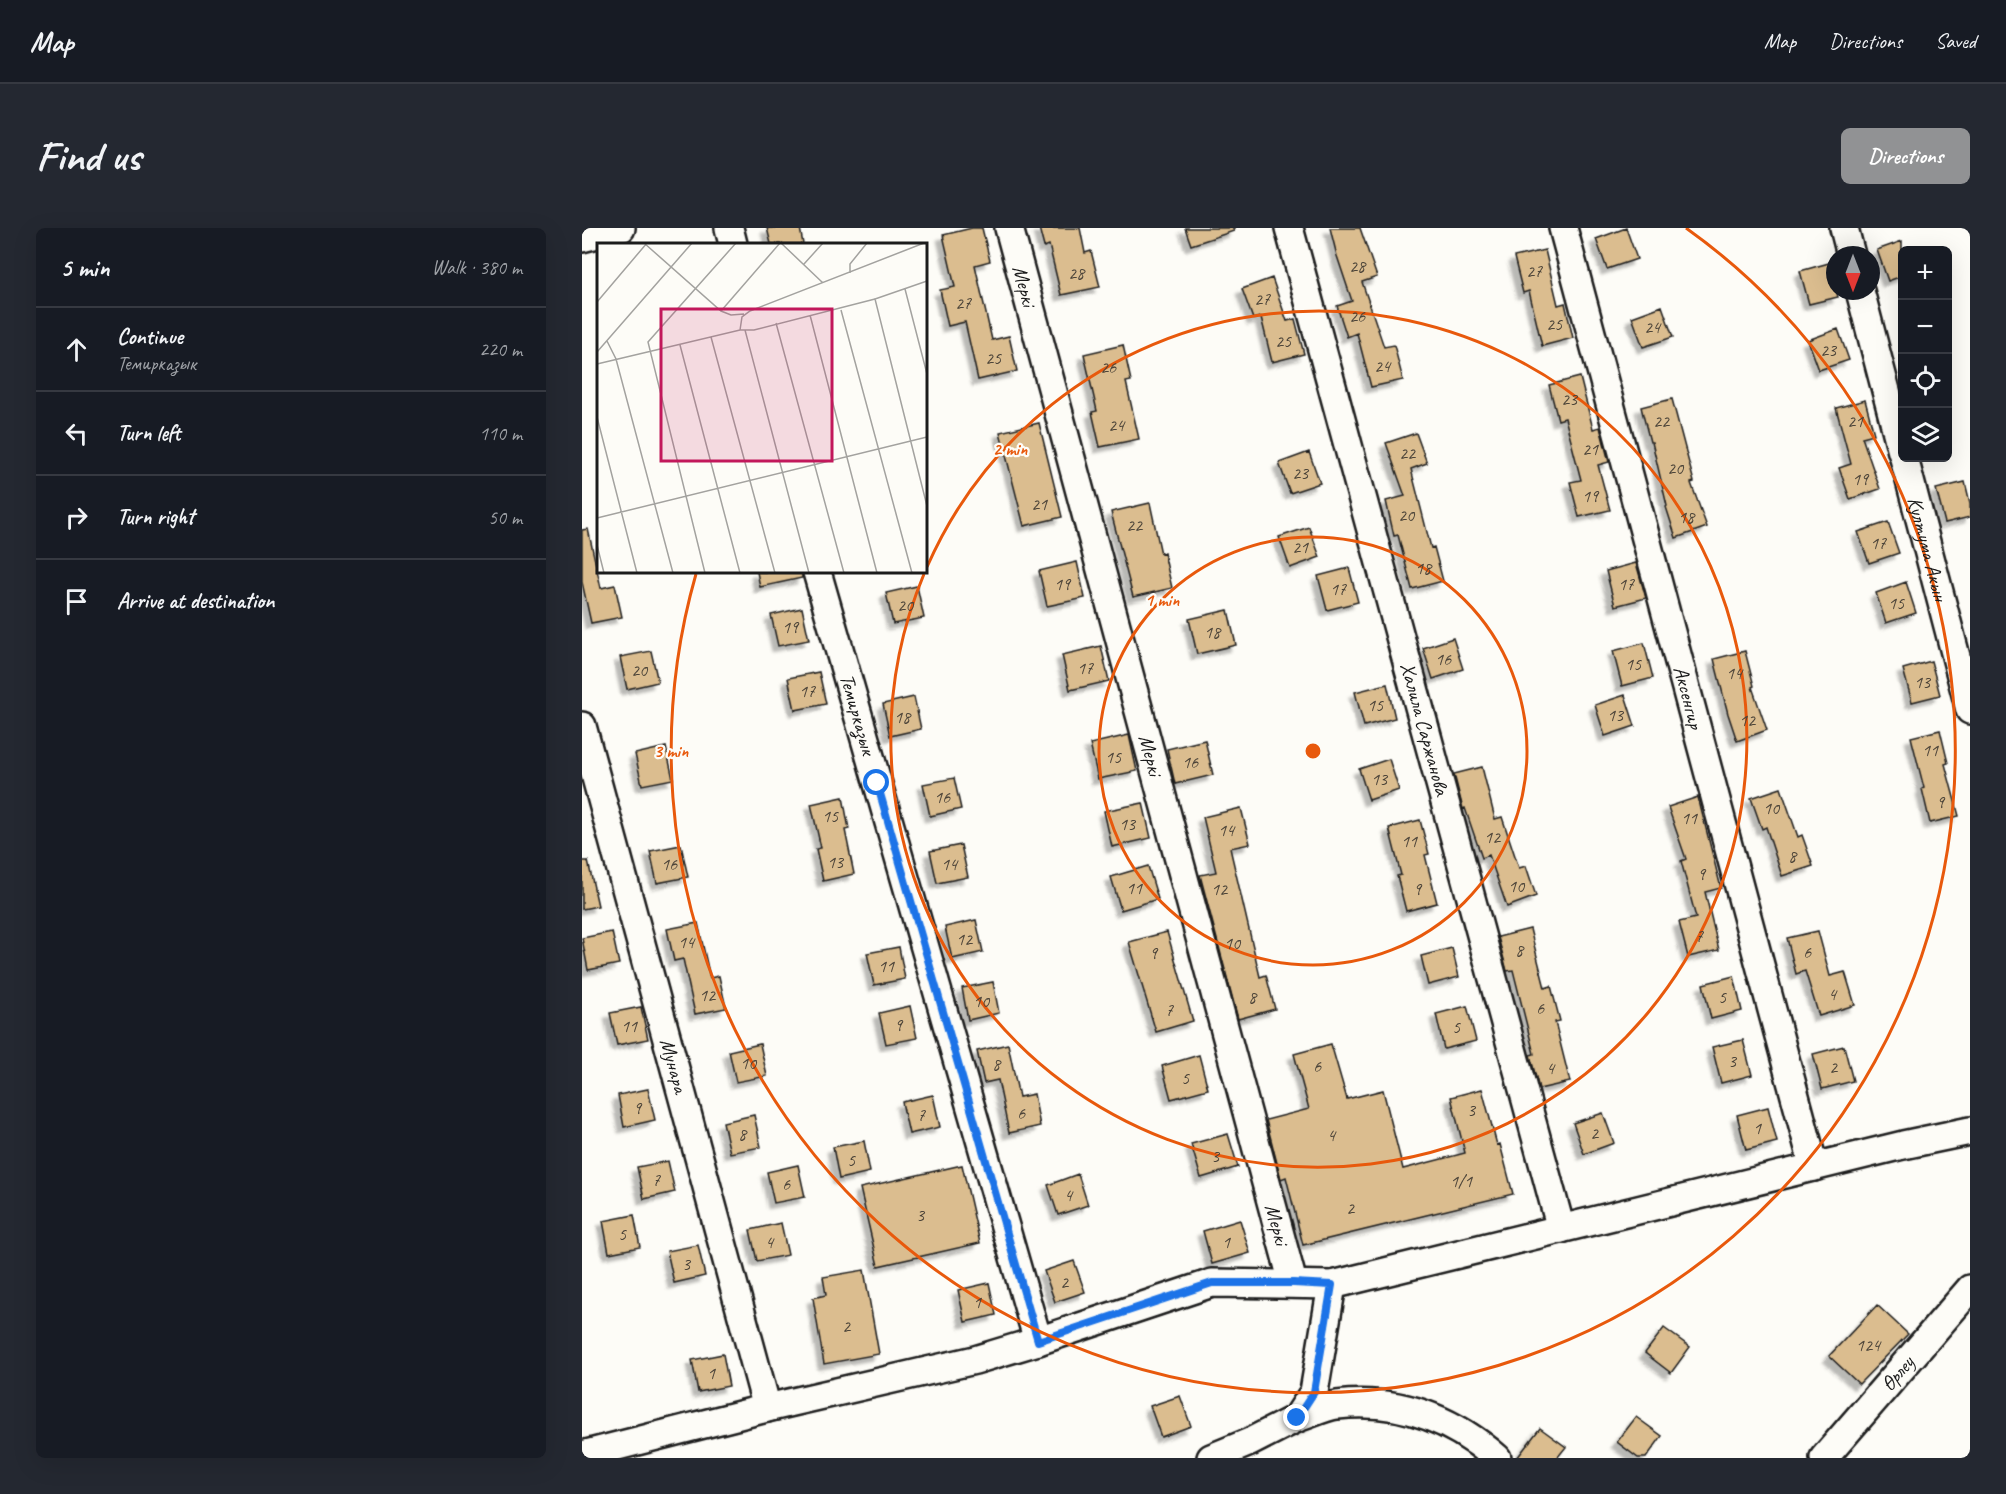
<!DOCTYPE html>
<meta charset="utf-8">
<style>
body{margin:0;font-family:Caveat,sans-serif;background:#242831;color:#f1f3f6}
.controls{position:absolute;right:18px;top:18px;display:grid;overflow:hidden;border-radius:9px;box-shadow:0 6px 24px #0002}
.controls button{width:54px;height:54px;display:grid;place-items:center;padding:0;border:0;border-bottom:2px solid #363941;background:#171b24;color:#f1f3f6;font:30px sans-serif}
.compass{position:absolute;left:1244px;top:18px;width:54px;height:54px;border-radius:50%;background:#171b24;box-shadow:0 6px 24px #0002;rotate:180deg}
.stop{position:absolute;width:18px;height:18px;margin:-14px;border:4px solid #1a73e8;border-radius:50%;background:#fff}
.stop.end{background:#1a73e8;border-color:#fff;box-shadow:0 2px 6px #0008}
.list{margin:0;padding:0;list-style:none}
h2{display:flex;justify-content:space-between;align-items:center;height:78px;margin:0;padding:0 24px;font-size:26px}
h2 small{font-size:20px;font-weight:400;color:#9ea1a6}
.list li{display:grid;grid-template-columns:39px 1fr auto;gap:18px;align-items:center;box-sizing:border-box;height:84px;padding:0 24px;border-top:2px solid #363941}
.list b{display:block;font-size:22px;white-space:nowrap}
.list p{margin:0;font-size:20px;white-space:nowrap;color:#9ea1a6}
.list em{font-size:20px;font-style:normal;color:#9ea1a6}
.icon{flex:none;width:33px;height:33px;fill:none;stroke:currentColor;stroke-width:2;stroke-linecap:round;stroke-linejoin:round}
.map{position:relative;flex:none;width:1388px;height:1230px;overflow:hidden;border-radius:9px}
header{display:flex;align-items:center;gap:36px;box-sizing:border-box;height:84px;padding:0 30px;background:#171b24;border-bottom:2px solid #363941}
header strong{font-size:28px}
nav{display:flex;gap:33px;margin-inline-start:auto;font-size:21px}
.intro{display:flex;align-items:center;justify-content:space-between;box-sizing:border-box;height:144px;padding:0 36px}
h1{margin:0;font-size:42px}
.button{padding:15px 27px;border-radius:9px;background:#919294;color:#fff;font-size:21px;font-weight:700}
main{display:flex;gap:36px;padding:0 36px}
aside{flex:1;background:#171b24;border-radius:9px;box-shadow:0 6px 24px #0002}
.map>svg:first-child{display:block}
</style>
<header>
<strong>Map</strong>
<nav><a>Map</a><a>Directions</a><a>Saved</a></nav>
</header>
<div class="intro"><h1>Find us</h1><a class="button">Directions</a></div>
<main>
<aside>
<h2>5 min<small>Walk · 380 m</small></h2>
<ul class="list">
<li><svg class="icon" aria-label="ahead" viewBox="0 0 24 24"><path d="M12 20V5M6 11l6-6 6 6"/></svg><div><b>Continue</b><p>Темирказык</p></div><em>220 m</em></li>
<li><svg class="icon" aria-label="left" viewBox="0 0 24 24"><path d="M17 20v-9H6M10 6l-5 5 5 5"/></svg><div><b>Turn left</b></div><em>110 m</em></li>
<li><svg class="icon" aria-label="right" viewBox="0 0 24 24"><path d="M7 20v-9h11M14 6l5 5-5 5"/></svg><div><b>Turn right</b></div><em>50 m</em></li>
<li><svg class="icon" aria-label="arrive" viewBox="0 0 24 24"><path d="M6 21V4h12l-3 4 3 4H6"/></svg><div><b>Arrive at destination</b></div></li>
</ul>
</aside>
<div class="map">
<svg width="1388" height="1230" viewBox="0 0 1388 1230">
<defs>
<filter id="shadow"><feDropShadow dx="-5.5" dy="5.5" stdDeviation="1.5" flood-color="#0004"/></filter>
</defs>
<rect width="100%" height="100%" fill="#fdfcf7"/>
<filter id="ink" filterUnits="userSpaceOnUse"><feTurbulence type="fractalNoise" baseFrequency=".0167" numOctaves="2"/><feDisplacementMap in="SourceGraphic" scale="12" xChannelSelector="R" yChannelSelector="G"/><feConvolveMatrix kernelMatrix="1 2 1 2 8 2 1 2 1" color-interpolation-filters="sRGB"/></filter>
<g filter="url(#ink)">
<path fill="#dbbd8f" stroke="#1c1c1c" stroke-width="1.5" filter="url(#shadow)" d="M185,0H218L221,16H189Z
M390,0H400L408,33L393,37L410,112L427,108L435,143L396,152L383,94L366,98L358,62L373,59L361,7Z
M457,0H498L503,25L509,23L518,59L479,67L467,17L462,19Z
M603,0H652V3L609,17Z
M748,0H778L795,49L780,54L802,119L812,117L821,152L789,159L775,105L765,109L755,78L770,73L755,28Z
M1044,0L1055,31L1025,41L1014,11Z
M1320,13V48L1306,53L1295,22Z
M963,22L976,77L983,75L991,110L960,118L947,63L941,65L932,29Z
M1247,35L1256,69L1227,76L1218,43Z
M690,50L705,93L713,91L722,126L690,134L679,89L671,91L660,61Z
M1080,78L1091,109L1061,119L1050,89Z
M1256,101L1267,132L1237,142L1226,112Z
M541,117L549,153L544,154L557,211L518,219L510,184L515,183L502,126Z
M998,149L1011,201L1018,199L1027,234L1016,237L1028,282L997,289L988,254L999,252L983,190L976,192L967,157Z
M1090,171L1112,254L1109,255L1125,299L1094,310L1084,279L1085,278L1070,214H1068L1059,179Z
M1283,172L1292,206L1280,209L1298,261L1268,271L1257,240L1269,236L1254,180Z
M457,195L480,289L442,298L418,204Z
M834,205L845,235L829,241L849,320L852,319L861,353L830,361L816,307L812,308L804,273L823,268L804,215Z
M727,224L738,255L708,265L697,235Z
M1383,254L1388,275V289L1363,295L1354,261Z
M568,275L579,326L582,325L590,360L551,369L529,284Z
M1306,294L1317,325L1287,335L1276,304Z
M727,299L738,329L708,340L697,309Z
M6,301L19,360L33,357L40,389L9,395L0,354V302Z
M495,334L503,370L465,378L457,343Z
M1054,335L1064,370L1033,378L1024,343Z
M767,340L776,374L745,382L736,348Z
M175,344H220V350L178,359Z
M1324,354L1334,385L1304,395L1294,365Z
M335,358L342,390L311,396L304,365Z
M220,380L227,412L196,418L189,387Z
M646,382L654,417L615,426L607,391Z
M871,410L881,441L851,451L841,420Z
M1062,415L1071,450L1040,458L1031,423Z
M519,418L527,453L488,462L480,427Z
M69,423L76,454L45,461L38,429Z
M1163,423L1172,458L1170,459L1185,502L1155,513L1146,486L1132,431Z
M1349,433L1358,467L1330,474L1321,441Z
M237,444L244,476L213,482L206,450Z
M805,456L813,490L782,498L773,464Z
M1043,467L1053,498L1023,508L1013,477Z
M332,469L339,501L308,508L301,476Z
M1358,502L1366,535L1363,536L1377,588L1348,595L1340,561L1342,560L1329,509Z
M547,507L555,543L516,551L508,516Z
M623,512L631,547L593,556L585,521Z
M84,519L91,551L60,557L53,526Z
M807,531L817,562L787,572L777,541Z
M900,539L913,591L920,589L937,640L944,638L954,668L925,679L907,627L900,630L883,580L881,581L872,546Z
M372,550L379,581L348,588L341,556Z
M1199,560L1216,609L1220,607L1231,638L1200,648L1184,599L1180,601L1169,570Z
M261,569L267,601L263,602L272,646L241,653L234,621L239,620L229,576Z
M1116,569L1139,660L1123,664L1137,722L1106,729L1097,694L1114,690L1099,633L1104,631L1086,579Z
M561,575L569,610L530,619L522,583Z
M659,580L668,616L648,620L678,749L684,747L693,781L656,791L618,647L634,644L621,589Z
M838,592L847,626L843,627L855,675L824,683L815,648L819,647L807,600Z
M99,617L106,649L75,655L68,623Z
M379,617L386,649L355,655L348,623Z
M0,633H6L16,678L0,681Z
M566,638L576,671L539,682L529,649Z
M394,692L401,724L370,731L363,699Z
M116,695L128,750L137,748L144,780L113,786L101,731L92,733L85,701Z
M948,701L963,760L969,758L978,793L973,794L988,854L957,861L948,827L952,826L931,742L925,743L916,709Z
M1236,703L1248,748L1263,744L1273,777L1237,788L1223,743L1214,746L1205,710Z
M30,704L37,736L6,742L0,710Z
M585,704L611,793L574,804L547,714Z
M317,719L323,751L292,757L285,725Z
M870,720L877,749L846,757L839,728Z
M1152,748L1160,783L1129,791L1121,756Z
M411,754L417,785L386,792L380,760Z
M328,778L335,810L304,816L297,785Z
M885,778L894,813L862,821L854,786Z
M59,779L66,811L35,817L28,785Z
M1161,812L1170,847L1139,855L1130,819Z
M178,816L185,848L154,854L147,823Z
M426,816L437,869L452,866L458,898L427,905L416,852L402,855L395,823Z
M749,816L765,871L801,862L821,941L883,925L869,869L900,861L915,917L918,916L931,966L721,1017L704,949L699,951L684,892L727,881L712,826Z
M1262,818L1271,853L1240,861L1231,826Z
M617,827L626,861L589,871L580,838Z
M66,861L73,892L42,899L36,867Z
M351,867L358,899L327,906L320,874Z
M1186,879L1195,914L1164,922L1155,887Z
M1021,885L1032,915L1002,926L991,895Z
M172,887L179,919L148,925L141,894Z
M646,906L656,939L619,950L609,916Z
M282,913L288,944L257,951L251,919Z
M86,933L93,964L62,971L55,939Z
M216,937L223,969L192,975L185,944Z
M380,937L398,1015L296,1038L278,960Z
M496,946L506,977L476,987L466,957Z
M52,987L58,1019L27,1025L21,993Z
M658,992L668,1025L630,1036L621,1003Z
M199,995L206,1027L175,1033L168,1002Z
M116,1017L123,1048L92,1055L85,1023Z
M492,1033L503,1064L473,1074L462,1043Z
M282,1042L297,1126L242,1136L231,1070L244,1067L241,1049Z
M407,1055L414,1087L383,1094L376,1062Z
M1295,1077L1326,1106L1277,1156L1247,1128Z
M1082,1100L1108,1119L1089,1145L1063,1125Z
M141,1126L147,1158L116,1164L110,1132Z
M598,1168L609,1198L579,1209L568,1178Z
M1054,1189L1080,1208L1064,1230H1056L1035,1214Z
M958,1200L984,1219L975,1230H935Z"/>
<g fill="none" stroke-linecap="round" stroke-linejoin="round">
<g stroke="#1c1c1c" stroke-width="32">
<g id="minor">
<path d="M147,0L151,16"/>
<path id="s1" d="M427,0L711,1055"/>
<path id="s2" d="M707,0L979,1001"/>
<path id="s3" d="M981,0L1232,939"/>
<path d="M1262,0L1269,27"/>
<path d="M0,10L39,0"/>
<path d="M1278,63L1320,224"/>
<path id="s4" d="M1322,230L1388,482"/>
<path id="s5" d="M235,344L456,1113"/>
<path id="s6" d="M0,498L185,1180"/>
<path d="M715,1190C728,1186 742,1179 755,1177C816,1170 869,1190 915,1230"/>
<path d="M0,1227L185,1180L393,1132L456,1113L630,1055L750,1057L1321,917L1388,903"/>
<path d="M629,1230L668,1214L715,1190L732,1164L750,1057"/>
<path id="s7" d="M1242,1230L1388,1061"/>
</g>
</g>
<use href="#minor" stroke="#fdfcf7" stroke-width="27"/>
</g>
</g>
<g fill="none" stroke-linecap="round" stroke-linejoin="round" filter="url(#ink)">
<path stroke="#1a73e8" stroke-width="8" d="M295,555L456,1113L630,1055H711L750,1057L732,1164L715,1190"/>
</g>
<g fill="none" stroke="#e8590c" stroke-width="3">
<circle cx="731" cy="523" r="214"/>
<path d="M345 339A428 428 0 1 1 342 346"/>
<path d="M1104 0A642 642 0 1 1 114 346"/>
</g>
<g text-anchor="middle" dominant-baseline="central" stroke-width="4.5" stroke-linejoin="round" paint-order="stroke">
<g font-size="18" fill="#4c4439">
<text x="775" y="38">28</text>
<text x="952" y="43">27</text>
<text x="494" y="45">28</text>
<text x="680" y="71">27</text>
<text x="381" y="75">27</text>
<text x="775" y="88">26</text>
<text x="972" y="96">25</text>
<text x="1070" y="99">24</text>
<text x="701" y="113">25</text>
<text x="1246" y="122">23</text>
<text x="411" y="130">25</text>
<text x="800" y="138">24</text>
<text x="526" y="139">26</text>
<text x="987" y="171">23</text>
<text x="1079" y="193">22</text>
<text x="1273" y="193">21</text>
<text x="534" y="197">24</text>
<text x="1008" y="221">21</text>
<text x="825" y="225">22</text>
<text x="1093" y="240">20</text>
<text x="718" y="245">23</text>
<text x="1278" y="251">19</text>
<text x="1008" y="268">19</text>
<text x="457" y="276">21</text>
<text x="824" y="287">20</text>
<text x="1104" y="289">18</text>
<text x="552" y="297">22</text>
<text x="1296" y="315">17</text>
<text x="718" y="319">21</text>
<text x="841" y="340">18</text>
<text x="480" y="356">19</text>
<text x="1044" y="356">17</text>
<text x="756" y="361">17</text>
<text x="1314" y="375">15</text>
<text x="323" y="377">20</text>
<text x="208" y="399">19</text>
<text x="630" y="404">18</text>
<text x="861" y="431">16</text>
<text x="1051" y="436">15</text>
<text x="503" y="440">17</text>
<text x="57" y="442">20</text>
<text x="1152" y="445">14</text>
<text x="1340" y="454">13</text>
<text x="225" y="463">17</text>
<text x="793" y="477">15</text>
<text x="1033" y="487">13</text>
<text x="320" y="489">18</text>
<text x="1165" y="492">12</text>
<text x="1348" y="522">11</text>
<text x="531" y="529">15</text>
<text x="608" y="534">16</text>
<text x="797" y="551">13</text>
<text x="360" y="569">16</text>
<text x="1358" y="574">9</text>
<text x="1189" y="580">10</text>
<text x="248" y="588">15</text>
<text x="1107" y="590">11</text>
<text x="545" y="596">13</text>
<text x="644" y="602">14</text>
<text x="910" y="609">12</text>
<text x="827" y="613">11</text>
<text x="1210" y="628">8</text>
<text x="253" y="634">13</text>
<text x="87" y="636">16</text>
<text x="367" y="636">14</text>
<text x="1119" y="646">9</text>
<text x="934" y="658">10</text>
<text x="552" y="660">11</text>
<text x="637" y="661">12</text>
<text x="835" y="661">9</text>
<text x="1117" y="708">7</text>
<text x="382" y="711">12</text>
<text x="104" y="714">14</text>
<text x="650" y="715">10</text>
<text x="937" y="722">8</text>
<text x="1225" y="724">6</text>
<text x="571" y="725">9</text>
<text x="304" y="738">11</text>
<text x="1250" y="766">4</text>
<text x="125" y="767">12</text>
<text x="670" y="769">8</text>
<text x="1140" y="769">5</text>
<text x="399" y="773">10</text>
<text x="958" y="780">6</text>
<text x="587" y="782">7</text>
<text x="316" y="797">9</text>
<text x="47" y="798">11</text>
<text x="874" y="799">5</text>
<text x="1150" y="833">3</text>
<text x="166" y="835">10</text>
<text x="414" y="836">8</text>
<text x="735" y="838">6</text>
<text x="1251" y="839">2</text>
<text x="968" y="840">4</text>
<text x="603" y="850">5</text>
<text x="55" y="880">9</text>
<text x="889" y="882">3</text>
<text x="439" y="885">6</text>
<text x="339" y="887">7</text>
<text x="1175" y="900">1</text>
<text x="1012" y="905">2</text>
<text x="160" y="906">8</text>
<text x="749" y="907">4</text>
<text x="633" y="928">3</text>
<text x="269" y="932">5</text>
<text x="74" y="952">7</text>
<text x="879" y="953">1/1</text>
<text x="204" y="956">6</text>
<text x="486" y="967">4</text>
<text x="768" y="980">2</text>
<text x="338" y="987">3</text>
<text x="40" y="1006">5</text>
<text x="187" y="1014">4</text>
<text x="644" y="1014">1</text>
<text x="104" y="1036">3</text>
<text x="482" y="1054">2</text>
<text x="395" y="1074">1</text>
<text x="264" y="1098">2</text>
<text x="1286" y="1117">124</text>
<text x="129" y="1145">1</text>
</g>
<g font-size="21" fill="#1c1c1c" stroke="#fdfcf7">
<text stroke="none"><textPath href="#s1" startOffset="60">Меркі</textPath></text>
<text stroke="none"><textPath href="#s4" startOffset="94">Култума Акын</textPath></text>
<text stroke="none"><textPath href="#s3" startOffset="486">Аксенгир</textPath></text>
<text stroke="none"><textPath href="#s5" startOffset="148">Темирказык</textPath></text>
<text stroke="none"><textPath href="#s2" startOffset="519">Халила Саржанова</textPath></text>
<text stroke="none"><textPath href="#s1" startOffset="546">Меркі</textPath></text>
<text stroke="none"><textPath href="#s6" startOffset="352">Мунара</textPath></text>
<text stroke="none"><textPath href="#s1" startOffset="1032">Меркі</textPath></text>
<text stroke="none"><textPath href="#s7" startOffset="112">Өрлеу</textPath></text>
</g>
</g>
<g transform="translate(15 15)">
<rect width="330" height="330" fill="#fdfcf7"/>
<path fill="none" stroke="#a3a29f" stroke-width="1.5" d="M47,0L124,68L134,72L147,71M184,0L226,40M207,21L226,0M253,30V21L270,0M330,38L278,56L330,263M308,46L330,131M0,59L50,0M244,67L315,330M124,68L183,0M213,72L280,330M179,80L247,330M143,87L145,74L153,68L327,0M148,87L212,330M114,94L178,330M10,98L19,116L76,330M83,102L143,330M0,109L95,0M0,121L143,87H157L278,56M0,174L40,330M0,275L330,194M0,302L7,330M108,330L51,99L139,0"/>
<path fill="#c2185b" fill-opacity="0.15" stroke="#c2185b" stroke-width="3" d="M64,66H235V218H64Z"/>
<rect width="330" height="330" fill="none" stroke="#1c1c1c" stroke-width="3"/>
</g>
<circle cx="731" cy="523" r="9" fill="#e8590c" stroke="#fdfcf7" stroke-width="3"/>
<g font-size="18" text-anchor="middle" font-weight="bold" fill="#e8590c" stroke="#fdfcf7" stroke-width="4.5" stroke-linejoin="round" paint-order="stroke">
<text x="428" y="227">2 min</text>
<text x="580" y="378">1 min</text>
<text x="89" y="529">3 min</text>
</g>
</svg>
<div class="controls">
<button>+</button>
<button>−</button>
<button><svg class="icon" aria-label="locate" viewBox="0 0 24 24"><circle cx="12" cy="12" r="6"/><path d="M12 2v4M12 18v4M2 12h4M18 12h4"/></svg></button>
<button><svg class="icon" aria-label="layers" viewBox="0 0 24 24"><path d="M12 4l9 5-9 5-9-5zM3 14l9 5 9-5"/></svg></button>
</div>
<svg class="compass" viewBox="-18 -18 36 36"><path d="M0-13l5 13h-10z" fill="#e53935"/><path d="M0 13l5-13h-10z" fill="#9ea1a6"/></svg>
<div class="stop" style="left:295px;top:555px"></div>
<div class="stop end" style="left:715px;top:1190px"></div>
</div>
</main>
